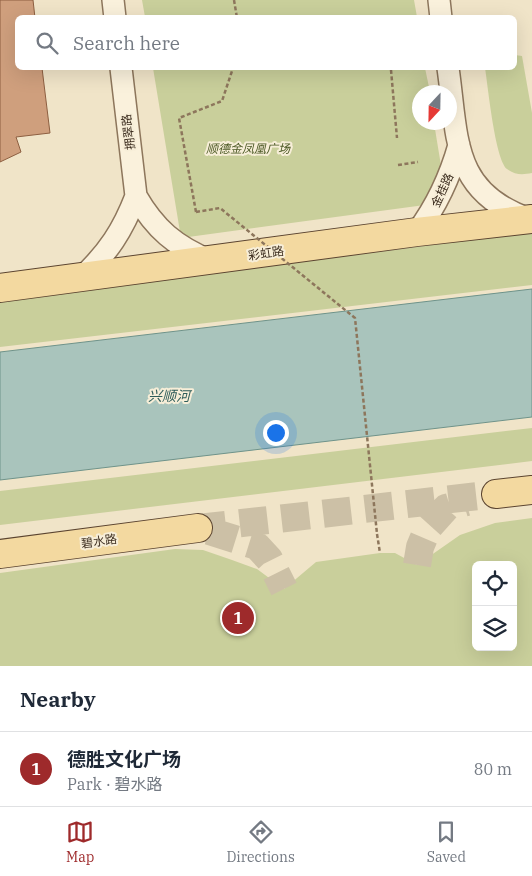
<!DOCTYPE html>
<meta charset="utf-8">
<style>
body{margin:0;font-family:"IBM Plex Serif","Noto Sans SC",serif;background:#f2f2f3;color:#1f2937}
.controls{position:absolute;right:15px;bottom:15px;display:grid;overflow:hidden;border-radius:8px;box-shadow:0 5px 20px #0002}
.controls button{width:45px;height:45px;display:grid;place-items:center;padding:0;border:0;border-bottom:1px solid #e0e1e3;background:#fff;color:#1f2937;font:25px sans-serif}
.compass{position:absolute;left:412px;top:85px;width:45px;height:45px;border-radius:50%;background:#fff;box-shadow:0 5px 20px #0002;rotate:202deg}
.you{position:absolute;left:275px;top:432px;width:18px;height:18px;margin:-12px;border:4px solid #fff;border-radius:50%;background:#1a73e8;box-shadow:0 0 0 8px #1a73e833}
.badge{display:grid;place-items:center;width:32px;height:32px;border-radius:50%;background:#9e2a2b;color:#fff;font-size:16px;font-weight:700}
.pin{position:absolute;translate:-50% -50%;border:2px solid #fff;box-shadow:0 1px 5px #0006}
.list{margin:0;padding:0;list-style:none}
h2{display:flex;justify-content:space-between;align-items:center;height:65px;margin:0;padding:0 20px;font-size:21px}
h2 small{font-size:16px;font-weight:400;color:#747a83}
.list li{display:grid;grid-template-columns:32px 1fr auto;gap:15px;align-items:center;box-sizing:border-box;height:75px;padding:0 20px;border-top:1px solid #e0e1e3}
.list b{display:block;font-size:19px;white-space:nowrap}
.list p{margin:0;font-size:16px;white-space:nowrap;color:#747a83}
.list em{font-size:16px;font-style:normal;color:#747a83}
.icon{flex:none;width:28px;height:28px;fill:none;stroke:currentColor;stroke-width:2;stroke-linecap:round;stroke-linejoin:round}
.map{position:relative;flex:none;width:532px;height:666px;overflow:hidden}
.search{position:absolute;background:#fff;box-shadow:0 5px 20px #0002;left:15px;right:15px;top:15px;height:55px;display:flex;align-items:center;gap:12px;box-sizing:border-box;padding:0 18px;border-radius:8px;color:#747a83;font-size:19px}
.sheet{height:140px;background:#fff}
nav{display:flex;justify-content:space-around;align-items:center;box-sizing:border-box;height:70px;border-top:1px solid #e0e1e3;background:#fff;font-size:14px;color:#747a83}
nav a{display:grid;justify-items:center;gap:2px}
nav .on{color:#9e2a2b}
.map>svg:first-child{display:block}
</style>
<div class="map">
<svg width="532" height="666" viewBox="0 0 532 666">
<rect width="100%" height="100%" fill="#f0e4c8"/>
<path fill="#c9cf9b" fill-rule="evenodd" d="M142,0H414L417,17H145Z
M515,55L522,56L532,113V173C522,175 515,175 507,169C495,159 488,86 485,68H514Z
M153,68H425L430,92H420V122L434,123L447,202L181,238Z
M532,232V285L0,347V301Z
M532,428V461L0,525V491Z
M532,518V666H0V573L175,549L203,550L232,560L257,569L284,589L316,562L380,553H395L417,565L460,535L495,523ZM476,565H513V647H476Z"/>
<path fill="#a9c4bc" stroke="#6f938a" d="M532,289V417L0,480V352Z"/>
<path fill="#cf9f7d" stroke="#8d5f41" d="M0,0H33L35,18H18V68H42L50,133L16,137L21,152L0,162Z"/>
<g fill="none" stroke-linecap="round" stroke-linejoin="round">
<path stroke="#ccc0a6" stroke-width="28" stroke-dasharray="28 14" stroke-linecap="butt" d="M198,528L496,494
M209,531L257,546L269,559L284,589
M417,565L420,547L428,528L446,508L466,502"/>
<g stroke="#8d765c" stroke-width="24">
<path id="minor" d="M113,0L115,18
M439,0L441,18
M121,68L136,196C155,229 175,246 211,261
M448,68C458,137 451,192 529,219
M417,232C437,205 450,177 459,145
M81,278C108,253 123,230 136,196"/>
</g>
<g stroke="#5b4430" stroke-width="30">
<path id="major" d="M0,288L417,232L532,219
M496,494L532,490
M0,554L198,528"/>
</g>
<path stroke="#8d765c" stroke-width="2.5" stroke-dasharray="4 2.5" stroke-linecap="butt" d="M234,0L237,18
M391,70L397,138
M398,165L418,162
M196,212L179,118L222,101L233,68
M377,534L380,553"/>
<use href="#minor" stroke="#faf1dc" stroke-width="21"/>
<use href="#major" stroke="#f3d9a0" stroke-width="28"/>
<path stroke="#8d765c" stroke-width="2.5" stroke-dasharray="4 2.5" stroke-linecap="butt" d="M196,212L220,208L355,318L377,534"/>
</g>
<g text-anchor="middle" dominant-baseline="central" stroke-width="4" stroke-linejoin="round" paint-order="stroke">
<g font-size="12" fill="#3d2e20" stroke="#f7eed8">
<text transform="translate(128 132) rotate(-97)">拥翠路</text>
<text transform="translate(442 190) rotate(-65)">金桂路</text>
<text transform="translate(266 253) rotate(-8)">彩虹路</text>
<text transform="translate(99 541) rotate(-8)">碧水路</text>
</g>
<g font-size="12" font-style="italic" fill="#4d5a26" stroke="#f7eed8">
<text x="248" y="148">顺德金凤凰广场</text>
</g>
<g font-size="14" font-style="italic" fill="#2f5d5a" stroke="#f7eed8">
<text x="169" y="396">兴顺河</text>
</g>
</g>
</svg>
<div class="controls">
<button><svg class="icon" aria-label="locate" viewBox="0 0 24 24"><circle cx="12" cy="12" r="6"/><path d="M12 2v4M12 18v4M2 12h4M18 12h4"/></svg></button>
<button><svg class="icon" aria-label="layers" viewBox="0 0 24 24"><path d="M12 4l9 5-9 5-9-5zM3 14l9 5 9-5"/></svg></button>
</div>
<svg class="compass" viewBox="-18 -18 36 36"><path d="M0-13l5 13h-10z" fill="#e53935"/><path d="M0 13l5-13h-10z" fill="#747a83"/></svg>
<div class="you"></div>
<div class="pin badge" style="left:238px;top:618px">1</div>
<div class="search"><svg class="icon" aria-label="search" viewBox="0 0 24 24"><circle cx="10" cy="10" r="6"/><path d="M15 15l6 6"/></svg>Search here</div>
</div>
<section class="sheet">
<h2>Nearby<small></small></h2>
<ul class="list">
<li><span class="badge">1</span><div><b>德胜文化广场</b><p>Park · 碧水路</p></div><em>80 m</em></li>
</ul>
</section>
<nav>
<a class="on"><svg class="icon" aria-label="map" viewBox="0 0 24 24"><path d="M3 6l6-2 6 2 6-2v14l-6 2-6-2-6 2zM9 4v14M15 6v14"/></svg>Map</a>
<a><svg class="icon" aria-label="directions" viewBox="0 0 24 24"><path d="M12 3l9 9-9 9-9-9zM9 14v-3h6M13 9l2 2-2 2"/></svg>Directions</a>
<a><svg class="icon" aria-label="saved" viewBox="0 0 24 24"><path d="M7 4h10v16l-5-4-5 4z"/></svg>Saved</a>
</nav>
